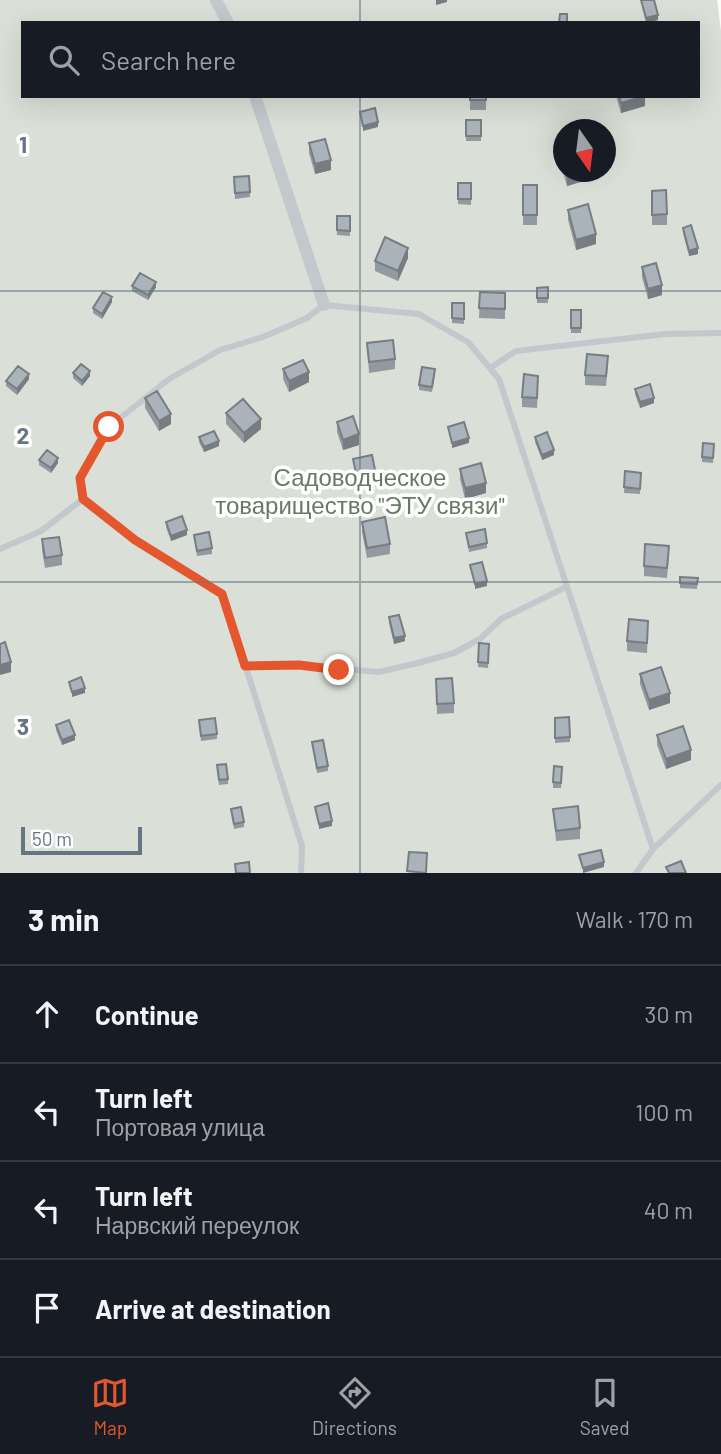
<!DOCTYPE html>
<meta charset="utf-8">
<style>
body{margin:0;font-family:Barlow,sans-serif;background:#242831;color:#f1f3f6}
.compass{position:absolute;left:553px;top:119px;width:63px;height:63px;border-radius:50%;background:#171b24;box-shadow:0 7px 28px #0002;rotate:166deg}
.scale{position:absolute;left:21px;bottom:18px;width:121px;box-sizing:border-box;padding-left:7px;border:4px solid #657683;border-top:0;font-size:19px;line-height:24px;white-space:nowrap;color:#657683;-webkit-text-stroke:5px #fff;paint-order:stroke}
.stop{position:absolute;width:21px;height:21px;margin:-16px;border:5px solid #e4572e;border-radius:50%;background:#fff}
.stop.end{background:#e4572e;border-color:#fff;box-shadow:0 2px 7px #0008}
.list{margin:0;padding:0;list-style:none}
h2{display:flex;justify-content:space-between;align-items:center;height:91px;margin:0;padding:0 28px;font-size:30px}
h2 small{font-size:23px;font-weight:400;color:#9ea1a6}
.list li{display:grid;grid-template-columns:46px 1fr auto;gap:21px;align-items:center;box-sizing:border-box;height:98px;padding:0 28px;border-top:2px solid #363941}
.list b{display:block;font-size:26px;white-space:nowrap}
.list p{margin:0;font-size:23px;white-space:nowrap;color:#9ea1a6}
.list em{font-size:23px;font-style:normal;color:#9ea1a6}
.icon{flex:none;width:38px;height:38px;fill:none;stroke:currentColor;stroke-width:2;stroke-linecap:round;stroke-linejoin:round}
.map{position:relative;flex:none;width:721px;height:873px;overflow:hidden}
.search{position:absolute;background:#171b24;box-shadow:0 7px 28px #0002;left:21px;right:21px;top:21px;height:77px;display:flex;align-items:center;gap:18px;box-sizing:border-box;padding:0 24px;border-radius:0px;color:#9ea1a6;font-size:26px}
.sheet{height:483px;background:#171b24}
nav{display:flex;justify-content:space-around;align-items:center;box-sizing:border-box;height:98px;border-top:2px solid #363941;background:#171b24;font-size:19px;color:#9ea1a6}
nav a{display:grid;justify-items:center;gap:4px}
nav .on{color:#e4572e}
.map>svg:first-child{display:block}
</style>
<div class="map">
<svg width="721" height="873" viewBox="0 0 721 873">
<rect width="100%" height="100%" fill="#fafaf8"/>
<path fill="#dadfd7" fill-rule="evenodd" d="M0,0H717L721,31V873H0ZM23,23H698V96H23ZM564,130H606V172H564Z"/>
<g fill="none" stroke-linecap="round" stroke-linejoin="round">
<path stroke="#c3c8cc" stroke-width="6" d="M490,368L516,351L665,334L721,333
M83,499L80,478L109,427L169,379L220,350L263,337L307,318L324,305L419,314L468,342L499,379L653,849
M83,499L135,540L223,594L302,846L301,873
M0,549L41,531L83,499
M245,666L299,665L379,672L418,663L454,653L480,639L501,619L566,587
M636,873L653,849L721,785"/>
<path stroke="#c3c8cc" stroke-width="12" d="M216,0L228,23
M255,96L324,305"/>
</g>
<path fill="#929a9f" d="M641,0L658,20L646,23Z
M470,96H486V110H470Z
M616,96H645V106L621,113Z
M466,120H481V141H466Z
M309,143L331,170L315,174L309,153Z
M564,154V172H587V180L567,186L561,165V155Z
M234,177L250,192V197L235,199Z
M458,183H471V205L458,204Z
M523,185L537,215V225H523Z
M652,191L667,214V225H652Z
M568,210L596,244L576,250L568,220Z
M337,216H350V236L337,235Z
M683,228L698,254L689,256L683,233Z
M408,258L398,281L375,271V261Z
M642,267L662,295L648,299L642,277Z
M132,286L156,287L148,300L132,291Z
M548,287V303H537V288Z
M480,292L505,293V319L479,318Z
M112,302L102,319L93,313V308Z
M464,303V324L452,323V318Z
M571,310H581V333H571Z
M367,343L395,359V369L369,373Z
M608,366L606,386L585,385V375Z
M283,369L309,382L289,392L283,379Z
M73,373L90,376L82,386L73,378Z
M435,374L432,392L419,390V385Z
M29,379L17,395L6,386V381Z
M538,386L537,408L522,407V397Z
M635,389L654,403L640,408L635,394Z
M145,398L171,424L159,431L145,408Z
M226,413L261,429L244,443L226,424Z
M337,422L359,445L343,450L337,432Z
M199,437L219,446L204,452L199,442Z
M535,437L554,455L542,460L535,442Z
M703,443L714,444L713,463L702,462Z
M353,459L375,470V475L356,479Z
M39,460L58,463L51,473L39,465Z
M460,469L486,493L465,499L460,479Z
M625,471L641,473L640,494L624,493Z
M166,522L187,535L171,541L166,527Z
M362,522L390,544V554L367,558L362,532Z
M466,533L487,543V548L469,552Z
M194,535L212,548V554L197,556Z
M42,539L62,555V565L45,568L42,550Z
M669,556L667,578L644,576V566Z
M680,577L698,578L697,589L680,588Z
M389,617L405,641L394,644L389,623Z
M648,631L647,653L627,651V641Z
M479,643L489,644L488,668L478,667Z
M640,674L670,703L649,710L640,684Z
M436,679L454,703V713L437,714Z
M569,717L570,742L555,743V718Z
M199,720L217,734V739L201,741Z
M56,725L75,740L62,745L56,730Z
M657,735L691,760L666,769L657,745Z
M312,742L328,766V771L317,773Z
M217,765L228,779V784L219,785Z
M562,767L561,788H553V782Z
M231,809L244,822V827L234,829Z
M553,809L580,828V839L556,841Z"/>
<path fill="#777d82" d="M436,0H447V2L436,5Z
M658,15V20L646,23V18Z
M645,96V106L621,113V103Z
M378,122V127L363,131V126Z
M331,160V170L315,174V164Z
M582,172H587V180L567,186V176Z
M596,234V244L576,250V240Z
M408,248V258L398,281V271Z
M698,248V254L689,256V251Z
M156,282V287L148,300V295Z
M662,285V295L648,299V289Z
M112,297V302L102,319V314Z
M90,371V376L82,386V381Z
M309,372V382L289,392V381Z
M29,374V379L17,395V389Z
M654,398V403L640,408V402Z
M171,414V424L159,431V421Z
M261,419V429L244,443V433Z
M359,434V445L343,450V440Z
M469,438V443L452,448V443Z
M219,441V446L204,452V447Z
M554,450V455L542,460V455Z
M58,458V463L51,473V468Z
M486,483V493L465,499V488Z
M187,530V535L171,541V536Z
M487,581V586L475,589V584Z
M405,636V641L394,644V638Z
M11,662V672L0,675V665Z
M85,688V693L72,697V692Z
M670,693V703L649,710V700Z
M75,735V740L62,745V740Z
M691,750V760L666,769V759Z
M332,821V826L319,829V824Z
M604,862V867L583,873V868Z"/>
<path fill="#aab3b9" stroke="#777d82" stroke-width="2" d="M641,0H654L658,15L646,18Z
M560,14H567V23H559Z
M470,96H486V100H470Z
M619,96H645L621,103Z
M375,108L378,122L363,126L360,112Z
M466,120H481V136H466Z
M325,139L331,160L315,164L309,143Z
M566,172H582L567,176Z
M249,176L250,192L235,193L234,177Z
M458,183H471V199H458Z
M523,185H537V215H523Z
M666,190L667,214L652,215V191Z
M588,204L596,234L576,240L568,210Z
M337,216H350V231L337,230Z
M691,225L698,248L689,251L683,228Z
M385,237L408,248L398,271L375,261Z
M656,263L662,285L648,289L642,267Z
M140,273L156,282L148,295L132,286Z
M548,287V298H537V288Z
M103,292L112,297L102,314L93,308Z
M480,292L505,293V309L479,308Z
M452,303H464V319L452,318Z
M571,310H581V328H571Z
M393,340L395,359L369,362L367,343Z
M587,354L608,356L606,376L585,375Z
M303,360L309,372L289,381L283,369Z
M81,364L90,371L82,381L73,373Z
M18,366L29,374L17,389L6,381Z
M422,367L435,369L432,387L419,385Z
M524,374L538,376L537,398L522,397Z
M650,384L654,398L640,402L635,389Z
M157,391L171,414L159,421L145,398Z
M243,399L261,419L244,433L226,413Z
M353,416L359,434L343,440L337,422Z
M464,422L469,438L452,443L448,427Z
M214,431L219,441L204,447L199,437Z
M547,432L554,450L542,455L535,437Z
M703,443L714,444L713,458L702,457Z
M47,450L58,458L51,468L39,460Z
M372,455L375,470L356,473L353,459Z
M481,463L486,483L465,488L460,469Z
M625,471L641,473L640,489L624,487Z
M182,516L187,530L171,536L166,522Z
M385,517L390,544L367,548L362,522Z
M485,529L487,543L469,547L466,533Z
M209,532L212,548L197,551L194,535Z
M59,537L62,555L45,558L42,539Z
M645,544L669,546L667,568L644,566Z
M482,562L487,581L475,584L470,565Z
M680,577L698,578L697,584L680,583Z
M399,615L405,636L394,638L389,617Z
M629,619L648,621L647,643L627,641Z
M5,642L11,662L0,665V644Z
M479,643L489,644L488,663L478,662Z
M661,667L670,693L649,700L640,674Z
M81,677L85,688L72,692L69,682Z
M452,678L454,703L437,704L436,679Z
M569,717L570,737L555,738V718Z
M215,718L217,734L201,736L199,720Z
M69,720L75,735L62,740L56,725Z
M683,726L691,750L666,759L657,735Z
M323,740L328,766L317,768L312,742Z
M226,764L228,779L219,780L217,765Z
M554,766L562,767L561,783L553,782Z
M328,803L332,821L319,824L315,807Z
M578,806L580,828L556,831L553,809Z
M241,807L244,822L234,824L231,809Z
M601,850L604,862L583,868L579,855Z
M409,852L427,853L426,873L407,871Z
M681,861L686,873H669L666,867Z
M249,862L250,873H236L235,864Z"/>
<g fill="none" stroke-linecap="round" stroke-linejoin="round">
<path stroke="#e4572e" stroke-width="9" d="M109,427L80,478L83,499L135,540L222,594L245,666L299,665L339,670"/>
</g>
<path fill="none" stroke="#657683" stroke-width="2" stroke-opacity="0.55" d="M360,0V23M360,96V873M0,291H721M0,582H721"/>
<g text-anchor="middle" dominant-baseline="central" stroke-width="7" stroke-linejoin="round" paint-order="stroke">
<g font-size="24" fill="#687a64" stroke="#fff">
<text x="360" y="476">Садоводческое<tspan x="360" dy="28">товарищество "ЭТУ связи"</tspan></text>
</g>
</g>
<g font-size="23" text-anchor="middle" font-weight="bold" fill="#657683" stroke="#fff" stroke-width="7" stroke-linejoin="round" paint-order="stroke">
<text x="23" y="153">1</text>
<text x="23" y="444">2</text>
<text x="23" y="735">3</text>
</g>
</svg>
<svg class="compass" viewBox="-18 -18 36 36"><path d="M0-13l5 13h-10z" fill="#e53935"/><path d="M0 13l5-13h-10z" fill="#9ea1a6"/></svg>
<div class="scale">50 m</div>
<div class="stop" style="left:109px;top:427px"></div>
<div class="stop end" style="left:339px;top:670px"></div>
<div class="search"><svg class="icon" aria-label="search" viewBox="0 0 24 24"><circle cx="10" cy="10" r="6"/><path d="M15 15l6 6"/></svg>Search here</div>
</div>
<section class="sheet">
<h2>3 min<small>Walk · 170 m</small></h2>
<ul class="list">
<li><svg class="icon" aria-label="ahead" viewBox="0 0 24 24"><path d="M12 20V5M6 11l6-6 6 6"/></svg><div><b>Continue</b></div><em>30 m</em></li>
<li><svg class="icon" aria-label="left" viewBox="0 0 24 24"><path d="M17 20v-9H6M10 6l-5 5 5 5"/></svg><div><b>Turn left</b><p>Портовая улица</p></div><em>100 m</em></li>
<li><svg class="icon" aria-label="left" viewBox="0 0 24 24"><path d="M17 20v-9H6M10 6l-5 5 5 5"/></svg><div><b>Turn left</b><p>Нарвский переулок</p></div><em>40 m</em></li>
<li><svg class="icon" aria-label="arrive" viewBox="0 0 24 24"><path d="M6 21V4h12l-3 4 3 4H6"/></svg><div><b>Arrive at destination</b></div></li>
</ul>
</section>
<nav>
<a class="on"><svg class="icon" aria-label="map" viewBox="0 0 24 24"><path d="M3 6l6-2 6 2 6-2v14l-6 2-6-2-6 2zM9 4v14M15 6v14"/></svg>Map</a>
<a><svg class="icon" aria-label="directions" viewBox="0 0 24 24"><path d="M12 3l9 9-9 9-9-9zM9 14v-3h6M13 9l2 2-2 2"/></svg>Directions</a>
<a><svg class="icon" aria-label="saved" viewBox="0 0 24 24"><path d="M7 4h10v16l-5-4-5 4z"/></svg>Saved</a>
</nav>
